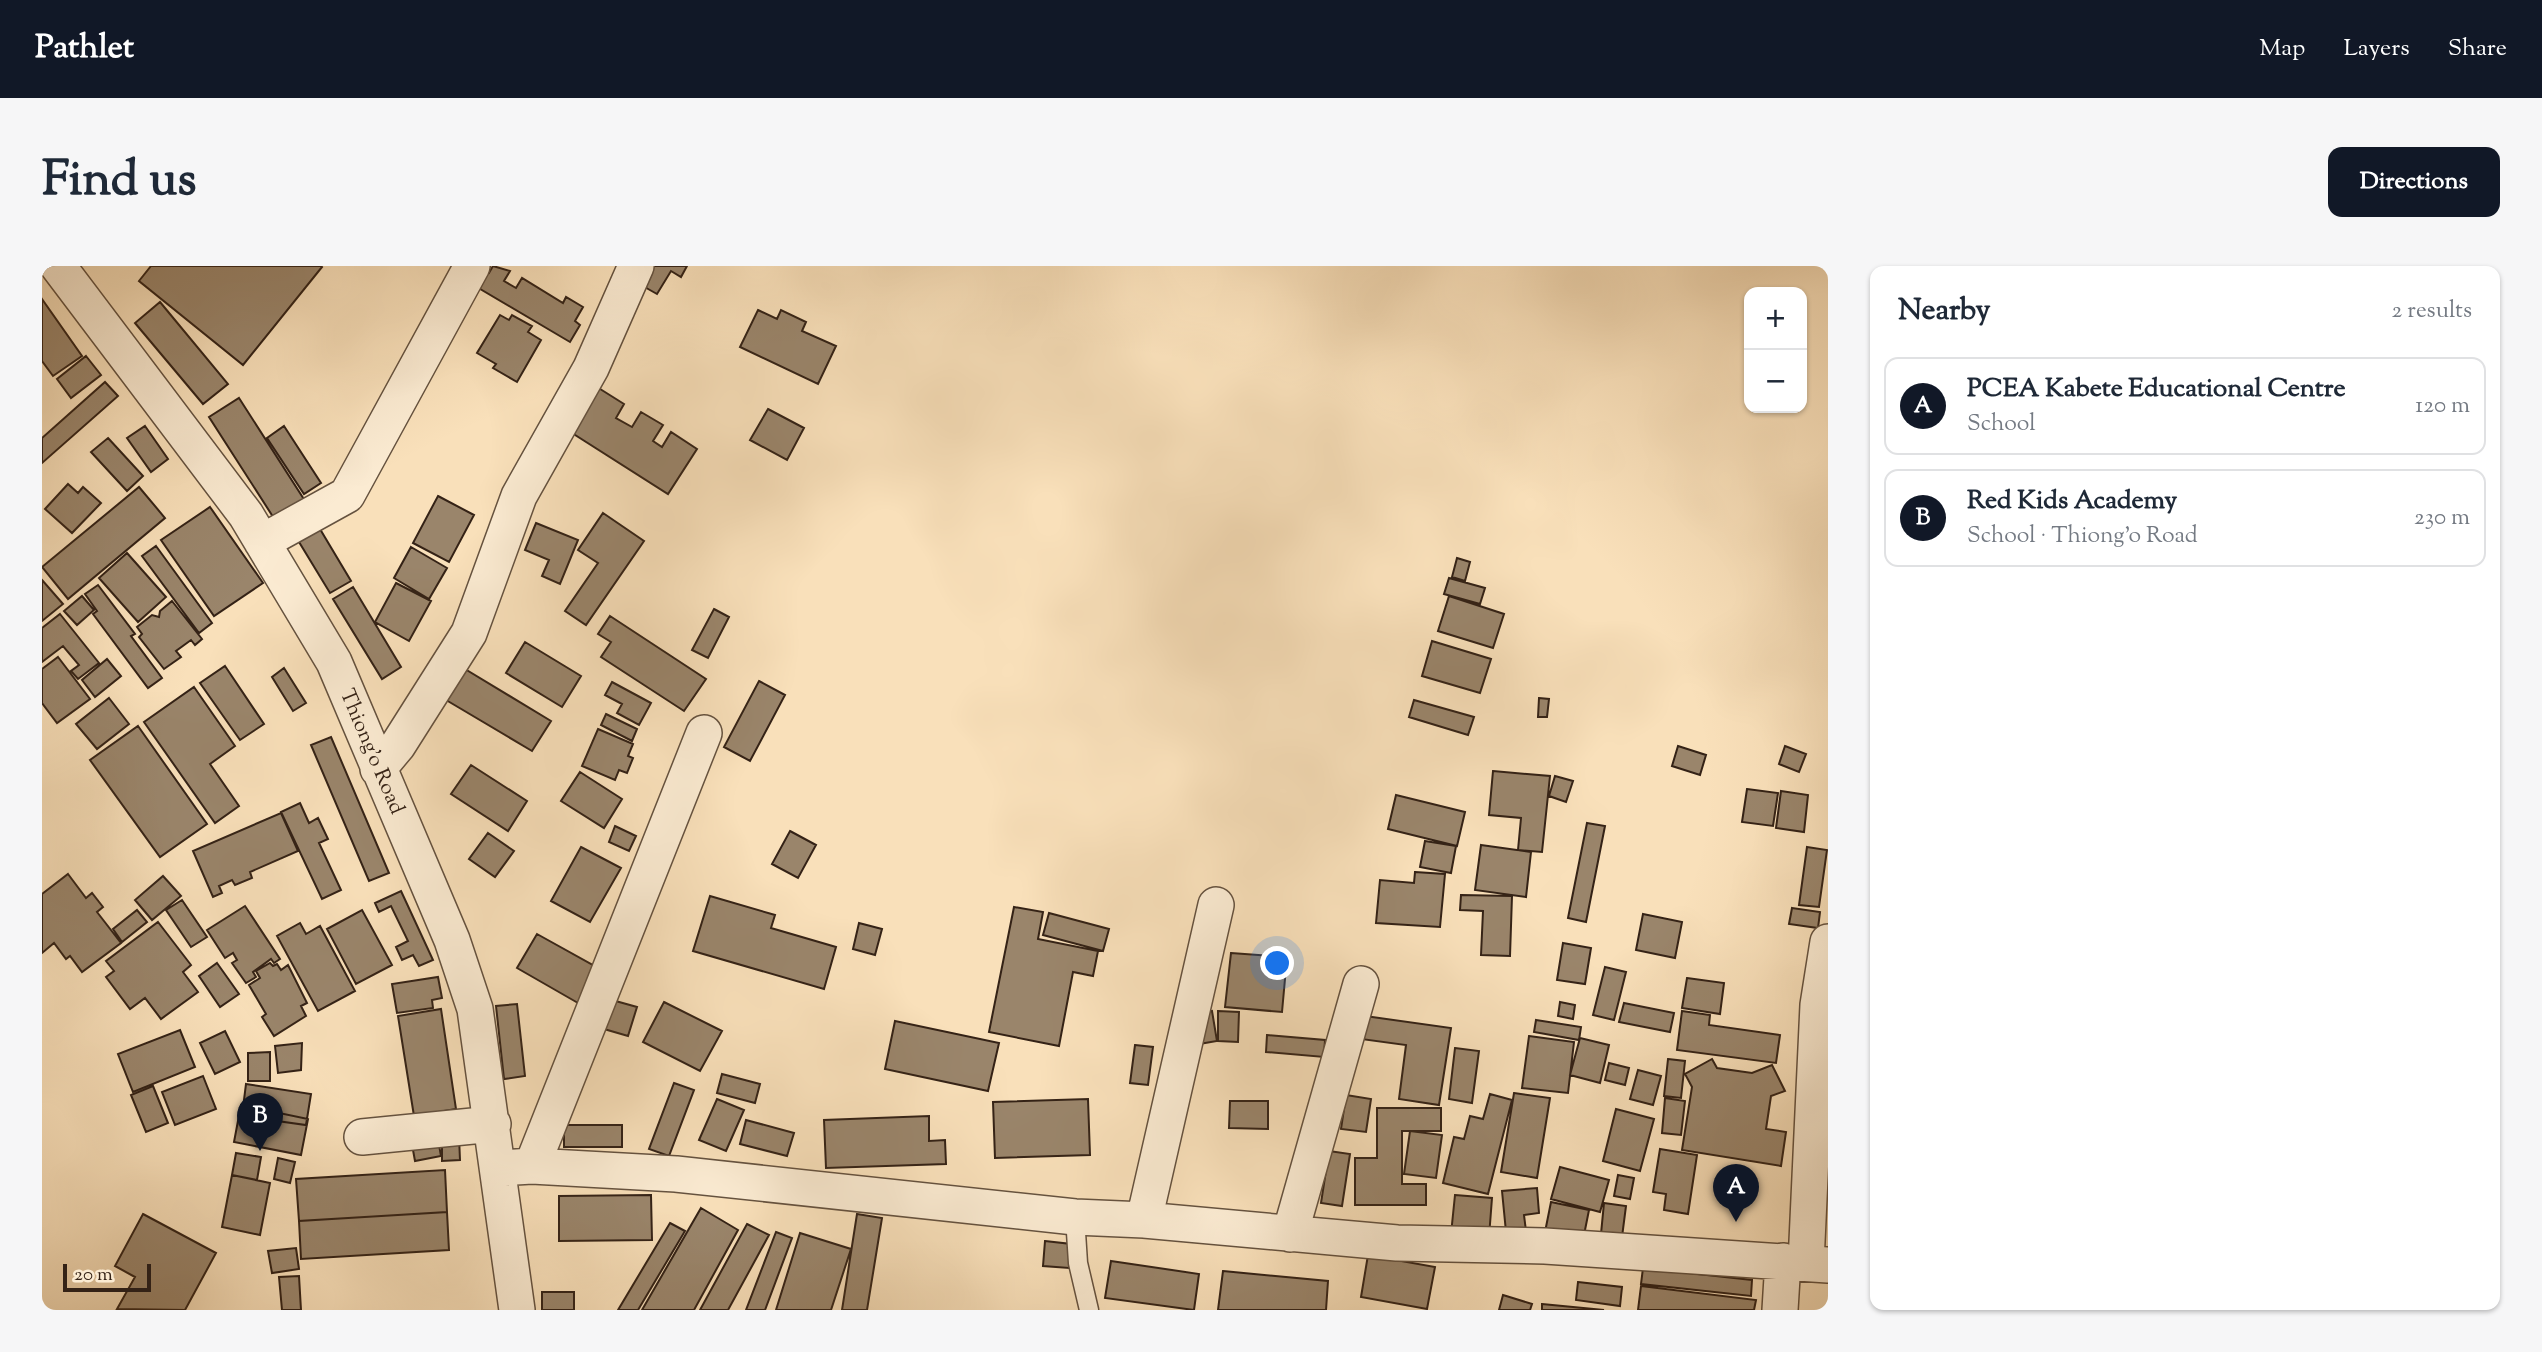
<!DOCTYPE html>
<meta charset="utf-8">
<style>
body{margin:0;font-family:"Sorts Mill Goudy",serif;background:#f6f6f7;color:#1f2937}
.controls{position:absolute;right:21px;top:21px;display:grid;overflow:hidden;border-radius:14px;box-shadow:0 2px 5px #0004}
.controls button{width:63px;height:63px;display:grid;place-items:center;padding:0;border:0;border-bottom:2px solid #e0e1e3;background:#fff;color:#1f2937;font:35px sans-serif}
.scale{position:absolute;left:21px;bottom:18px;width:88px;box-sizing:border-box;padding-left:7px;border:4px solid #342216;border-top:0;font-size:19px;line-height:24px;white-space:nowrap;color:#342216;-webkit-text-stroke:5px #fbebd2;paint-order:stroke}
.you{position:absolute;left:1236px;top:698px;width:24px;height:24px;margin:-18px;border:5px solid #fff;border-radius:50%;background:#1a73e8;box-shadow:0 0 0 10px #1a73e833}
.badge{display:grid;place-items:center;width:46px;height:46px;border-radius:50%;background:#111827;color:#fff;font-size:23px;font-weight:700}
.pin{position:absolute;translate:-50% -58px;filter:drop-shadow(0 2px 4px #0008)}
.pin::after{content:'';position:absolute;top:37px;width:24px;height:21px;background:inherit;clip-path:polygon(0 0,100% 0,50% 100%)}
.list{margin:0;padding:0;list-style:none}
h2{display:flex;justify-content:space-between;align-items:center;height:91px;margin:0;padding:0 28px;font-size:30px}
h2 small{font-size:23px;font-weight:400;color:#747a83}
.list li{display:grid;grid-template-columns:46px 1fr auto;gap:21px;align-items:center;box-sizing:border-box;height:98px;margin:0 14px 14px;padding:0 14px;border:2px solid #e0e1e3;border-radius:14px}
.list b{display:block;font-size:26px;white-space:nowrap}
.list p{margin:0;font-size:23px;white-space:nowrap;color:#747a83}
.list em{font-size:23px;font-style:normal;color:#747a83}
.map{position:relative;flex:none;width:1786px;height:1044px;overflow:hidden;border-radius:14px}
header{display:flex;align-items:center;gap:42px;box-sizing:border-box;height:98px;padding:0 35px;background:#111827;color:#fff}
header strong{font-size:33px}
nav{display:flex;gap:38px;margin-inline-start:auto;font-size:24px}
.intro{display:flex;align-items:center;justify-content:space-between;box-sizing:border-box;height:168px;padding:0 42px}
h1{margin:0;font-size:49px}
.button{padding:18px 32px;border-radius:14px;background:#111827;color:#fff;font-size:24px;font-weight:700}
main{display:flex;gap:42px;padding:0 42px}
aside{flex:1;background:#fff;border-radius:14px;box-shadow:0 2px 5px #0004}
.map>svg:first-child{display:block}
</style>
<header>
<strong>Pathlet</strong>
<nav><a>Map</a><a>Layers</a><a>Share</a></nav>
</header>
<div class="intro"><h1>Find us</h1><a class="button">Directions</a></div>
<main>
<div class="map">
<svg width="1786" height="1044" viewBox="0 0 1786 1044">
<rect width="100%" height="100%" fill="#f9e0ba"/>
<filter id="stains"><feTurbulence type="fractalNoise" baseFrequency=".00286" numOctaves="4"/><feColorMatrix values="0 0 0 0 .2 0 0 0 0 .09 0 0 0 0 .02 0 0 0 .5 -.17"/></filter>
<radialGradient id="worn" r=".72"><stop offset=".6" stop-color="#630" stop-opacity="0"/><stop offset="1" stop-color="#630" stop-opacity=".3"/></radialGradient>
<path fill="#9a856b" stroke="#342216" stroke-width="2" d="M109,0H279L280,1L201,99L97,15Z
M451,0L468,5L462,15L474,22L480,12L521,37L524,31L541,41L533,55L538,59L528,76L428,17L438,2L447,7Z
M601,0H645L639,11L629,5L615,28L592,15Z
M0,33L40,90L11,110L0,95Z
M118,36L186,118L161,138L93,57Z
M716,44L735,53L739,44L764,56L760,65L794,80L776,118L698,81Z
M458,49L467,54L470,49L490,60L486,66L499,74L475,116L451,102L454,98L435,87Z
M44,90L59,109L29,132L15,113Z
M63,116L76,130L0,197V172Z
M547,116L582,138L574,152L590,161L599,146L621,159L611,175L620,181L629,166L655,183L626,228L519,160Z
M197,132L265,238L235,257L167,151Z
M726,143L762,162L745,194L708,174Z
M103,160L126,193L109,206L85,172Z
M242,160L279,217L262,228L225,172Z
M66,172L101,210L85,225L49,186Z
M26,218L36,227L41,221L59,237L30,267L3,243Z
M97,221L123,252L26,333L0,301Z
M396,230L432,249L407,296L371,277Z
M168,241L221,317L172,350L119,274Z
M561,247L602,275L544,359L523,345L556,297L536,284Z
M494,257L536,274L518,318L500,310L507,294L483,284Z
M275,258L309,315L288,327L254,271Z
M114,280L170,357L157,367L100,290Z
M369,281L405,302L387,333L352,312Z
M85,287L124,331L96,356L57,312Z
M1415,292L1428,296L1423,315L1410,311Z
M1407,312L1443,322L1438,338L1402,328Z
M0,314L21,338L0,355Z
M354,317L389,335L367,375L333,356Z
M56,319L93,368L89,370L120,412L106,422L51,348L55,345L43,328Z
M311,321L359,401L340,413L291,333Z
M40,330L52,344L35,359L22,345Z
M1407,330L1462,348L1451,382L1396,365Z
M130,335L160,373L153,379L149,374L134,385L139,391L122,403L97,371L100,368L95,361L110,349L117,351L118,345Z
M672,343L687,351L666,392L650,384Z
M18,348L57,397L36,413L29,405L37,399L21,380L0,396V362Z
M568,350L664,413L642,445L559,391L569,376L556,368Z
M1390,375L1449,393L1438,427L1380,410Z
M483,376L539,410L520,441L464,407Z
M16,391L48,433L15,457L0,437V403Z
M65,393L79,410L53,431L40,414Z
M183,400L222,458L198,474L158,417Z
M418,400L509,455L490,485L399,431Z
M242,402L264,437L251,445L230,411Z
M717,415L743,429L708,495L682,481Z
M570,416L609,437L597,459L575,447L580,438L563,429Z
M152,421L193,480L168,498L197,540L173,557L102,456Z
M67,432L87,458L55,483L34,458Z
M1497,432L1507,433L1505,451H1496Z
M1372,434L1432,451L1426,469L1367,451Z
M564,448L595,463L590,475L559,459Z
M96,460L165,558L118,591L48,494Z
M556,463L591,478L586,490L591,492L585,507L577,504L573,514L540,500Z
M289,471L347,607L327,615L269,479Z
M1636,480L1664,489L1658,509L1630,500Z
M1743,480L1764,488L1757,506L1737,498Z
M429,499L485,535L466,565L409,528Z
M1451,505L1508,510L1500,586L1476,584L1479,552L1447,549Z
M538,506L580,533L562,562L519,535Z
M1513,510L1531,515L1524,536L1507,530Z
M1705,523L1736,527L1731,560L1700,556Z
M1739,525L1766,529L1762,566L1734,562Z
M1354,529L1423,546L1415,580L1346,563Z
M258,537L267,557L276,552L286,573L277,577L299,624L280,633L239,546Z
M239,547L256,585L208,606L210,612L193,619L190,614L177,620L180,627L171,631L151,585Z
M1545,557L1563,560L1544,656L1526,652Z
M573,560L594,570L587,585L567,576Z
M748,565L774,579L756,612L730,598Z
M446,567L472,585L453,611L427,593Z
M1383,575L1414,580L1409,607L1378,601Z
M1439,579L1489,586L1484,631L1433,624Z
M539,581L579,602L548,656L509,635Z
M1765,581L1785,584L1777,641L1757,639Z
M1373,606L1403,608L1398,661L1334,657L1338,614L1372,617Z
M26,608L44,632L50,627L61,641L55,646L79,677L40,706L28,690L24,693L12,677L0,687V628Z
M121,610L139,630L110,654L93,634Z
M359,625L391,694L377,700L371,689L360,694L354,681L366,675L349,640L337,646L333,637Z
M1419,629L1470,630L1468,690L1439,689L1441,645L1418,644Z
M668,630L733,649L729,662L794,681L782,723L651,685Z
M140,634L165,671L149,681L124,644Z
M203,640L238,693L232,697L229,693L211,706L214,711L204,717L190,697L195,694L191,687L183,692L165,664Z
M972,641L1001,646L996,673L1056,685L1051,710L1031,706L1017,780L947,766Z
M1750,642L1778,646L1776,662L1747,658Z
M95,644L105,656L80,676L71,663Z
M320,644L350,699L314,718L285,663Z
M1007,647L1067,663L1061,685L1001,669Z
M1601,648L1640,656L1633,692L1594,684Z
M116,656L149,699L141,706L156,726L119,753L103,732L88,743L64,711L72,705L64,695Z
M258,657L264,668L278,660L313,725L276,745L235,670Z
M817,657L840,663L833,689L811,683Z
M495,668L556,702L536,737L475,702Z
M1521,677L1549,682L1543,718L1515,714Z
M1189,687L1245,691L1240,746L1183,741Z
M175,697L197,728L178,741L157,710Z
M228,697L231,700L235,698L239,704L246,699L265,737L259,740L264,750L232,770L220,751L224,748L207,719L218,712L214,705Z
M1563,701L1584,706L1572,754L1551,749Z
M396,711L400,732L390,734L391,742L355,747L350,718Z
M1645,712L1682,717L1678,748L1640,742Z
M570,734L595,741L586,770L562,763Z
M622,736L680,765L658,805L601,776Z
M1518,736L1533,739L1531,753L1516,750Z
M1582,737L1632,747L1628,766L1577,756Z
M475,738L483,810L462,813L454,740Z
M399,743L414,843L372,850L356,750Z
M1170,745L1175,775L1157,778L1152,748Z
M1176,745L1197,746L1196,776L1176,775Z
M1640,745L1668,749L1667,759L1738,769L1734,797L1635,784Z
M1323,750L1409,762L1397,839L1357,833L1364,779L1319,773Z
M1494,754L1539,761L1537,774L1492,766Z
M853,755L957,777L946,825L843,803Z
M138,764L153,801L91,826L76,788Z
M183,765L198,796L173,808L158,777Z
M1225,769L1283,774L1282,791L1224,786Z
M1487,770L1532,776L1526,827L1480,822Z
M1538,772L1567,779L1558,817L1528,809Z
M260,777L259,804L236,807L233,780Z
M1093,779L1111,781L1106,819L1088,817Z
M1413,782L1437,785L1430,837L1407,833Z
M228,786V815H206V787Z
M1626,793L1643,795L1639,832L1622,830Z
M1670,793L1675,802L1710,807L1730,799L1743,825L1729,830L1724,863L1744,866L1739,900L1640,884L1650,821L1643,808Z
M1567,797L1587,802L1583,819L1563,814Z
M1596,804L1619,810L1611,839L1588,833Z
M680,808L718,818L713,837L675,827Z
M161,810L174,843L133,859L120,826Z
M632,817L652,824L627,890L607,883Z
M204,818L269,828L264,859L200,850Z
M111,820L126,857L104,866L89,829Z
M1472,827L1508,832L1495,912L1459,906Z
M1448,828L1470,834L1446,928L1401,917L1412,871L1422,873L1428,850L1441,853Z
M1304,829L1329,833L1324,866L1299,863Z
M1623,832L1643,835L1639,869L1620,867Z
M675,833L702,844L684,885L657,874Z
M1046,833L1048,889L953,892L951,836Z
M1188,835H1226V863L1187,862Z
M199,839L266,853L259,889L192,876Z
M1335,842H1399V865H1360V918H1384V939H1313V892H1335Z
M1574,843L1612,853L1598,905L1561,895Z
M887,850V875L903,874L904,898L784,902L782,854Z
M704,854L752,867L745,890L698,878Z
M522,859H580V881H522Z
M1368,865L1400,869L1394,912L1362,908Z
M395,868L399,890L373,895L369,873Z
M417,870L418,894L400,895V871Z
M1618,883L1655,889L1646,948L1622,944L1624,928L1611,926Z
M1287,885L1308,888L1300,940L1279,937Z
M194,887L219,891L215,914L190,909Z
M236,892L253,896L248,917L232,913Z
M1518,901L1567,914L1558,946L1509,933Z
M403,904L405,946L257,955L254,913Z
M190,909L228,917L218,969L180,961Z
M1576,909L1592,912L1588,933L1572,930Z
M1495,922L1497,947L1482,949L1485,973L1465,976L1460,925Z
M609,929L610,974L517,975V930Z
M1413,929L1450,932L1447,971L1409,968Z
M1509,936L1547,944L1541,974L1503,966Z
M1562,937L1584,940L1580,971L1559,968Z
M659,942L696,964L652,1044H600Z
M405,946L407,984L259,993L257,955Z
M101,948L174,987L143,1044L75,1043L93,1011L73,1000Z
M815,948L840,952L825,1044H800Z
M628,957L643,965L596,1044H576Z
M705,958L727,969L686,1044H658Z
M734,966L750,972L723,1044H704Z
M758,967L809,983L789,1044H734Z
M1003,975L1029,978L1027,1002L1001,1000Z
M254,982L257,1003L230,1007L226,985Z
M1326,989L1393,1001L1385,1043L1319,1031Z
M1069,995L1157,1008L1152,1044L1063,1032Z
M1601,1002L1710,1014L1709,1030L1599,1018Z
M1181,1005L1286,1015L1284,1044H1176Z
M257,1010L259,1044H240L237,1011Z
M1536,1016L1580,1021L1578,1040L1534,1034Z
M1599,1020L1714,1034L1712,1044H1596Z
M500,1026H532V1044H500Z
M1461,1029L1490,1038L1488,1044H1457Z
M1500,1038L1562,1044H1500Z"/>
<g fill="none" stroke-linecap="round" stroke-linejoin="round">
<g stroke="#65523f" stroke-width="21">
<path id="lane" d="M1033,951L1036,997L1047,1044"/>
</g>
<g stroke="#65523f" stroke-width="38">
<path id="street" d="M16,0L204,249L292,396L410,674L433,743L475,1044
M220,276L305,229L430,0
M336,503L356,479L427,367L477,230L549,102L594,0
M320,871L451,858
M490,900L662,467
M458,902L490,900L634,908L1033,951L1102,954L1355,977L1503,980L1786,999
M1102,954L1174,639
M1248,968L1319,718
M1764,997L1776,739L1786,676
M1738,1044L1741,995"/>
</g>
<use href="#lane" stroke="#fbebd2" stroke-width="18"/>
<use href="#street" stroke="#fbebd2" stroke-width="35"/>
</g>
<g text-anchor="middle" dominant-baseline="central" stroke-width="5" stroke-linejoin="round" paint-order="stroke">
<g font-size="21" fill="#342216" stroke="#fbebd2">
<text transform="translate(329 486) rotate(67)">Thiong'o Road</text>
</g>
</g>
<rect width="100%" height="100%" filter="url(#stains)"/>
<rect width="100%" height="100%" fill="url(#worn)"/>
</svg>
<div class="controls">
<button>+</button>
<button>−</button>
</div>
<div class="scale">20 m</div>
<div class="you"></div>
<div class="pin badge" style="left:1694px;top:956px">A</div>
<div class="pin badge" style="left:218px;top:885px">B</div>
</div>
<aside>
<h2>Nearby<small>2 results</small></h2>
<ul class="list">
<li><span class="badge">A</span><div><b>PCEA Kabete Educational Centre</b><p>School</p></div><em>120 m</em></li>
<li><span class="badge">B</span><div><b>Red Kids Academy</b><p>School · Thiong'o Road</p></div><em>230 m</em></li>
</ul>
</aside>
</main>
